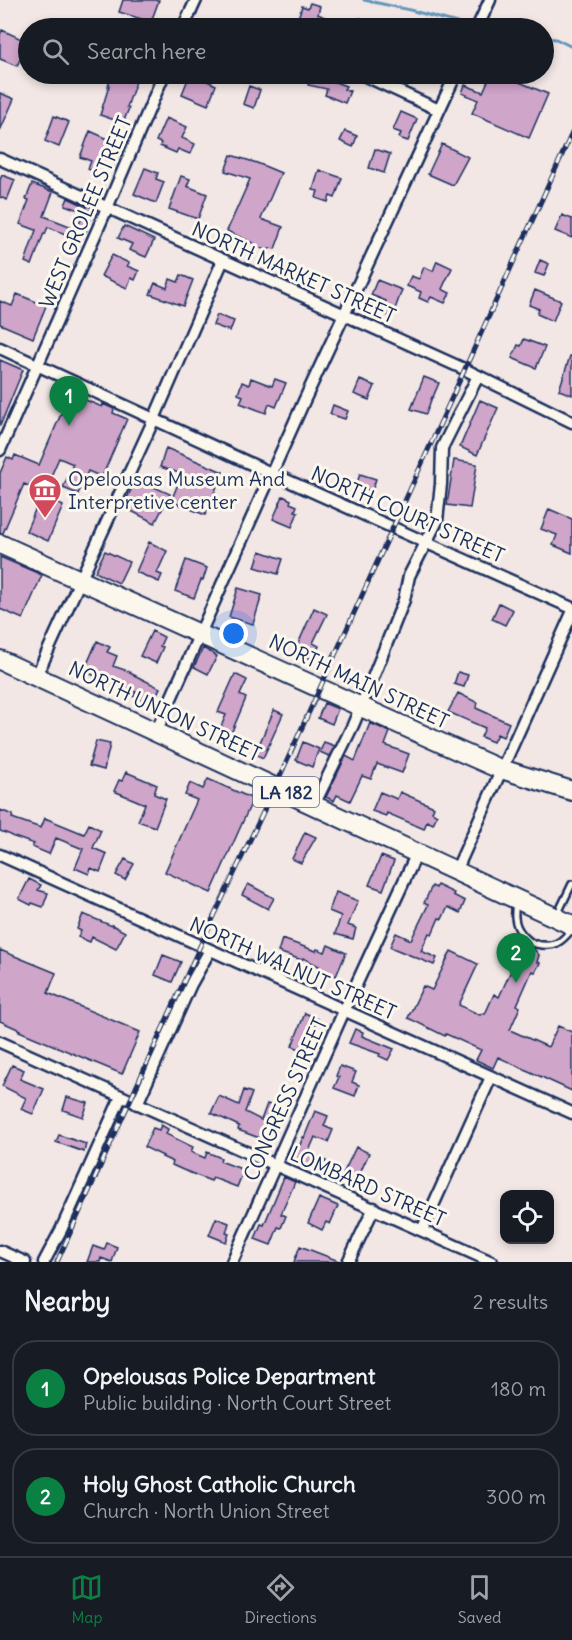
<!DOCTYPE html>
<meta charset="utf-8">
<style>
body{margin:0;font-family:Delius,sans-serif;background:#20242c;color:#f1f3f6}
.controls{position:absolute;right:18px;bottom:18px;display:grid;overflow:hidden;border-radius:12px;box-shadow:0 3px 9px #0003}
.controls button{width:54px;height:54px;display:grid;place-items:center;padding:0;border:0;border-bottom:2px solid #363941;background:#171b24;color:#f1f3f6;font:30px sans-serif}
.you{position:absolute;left:234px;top:634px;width:21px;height:21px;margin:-15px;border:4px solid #fff;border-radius:50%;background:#1a73e8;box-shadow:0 0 0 9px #1a73e833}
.badge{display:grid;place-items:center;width:39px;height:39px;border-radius:50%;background:#0b8043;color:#fff;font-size:20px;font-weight:700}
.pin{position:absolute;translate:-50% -50px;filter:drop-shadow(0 2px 3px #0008)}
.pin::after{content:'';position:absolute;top:32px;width:21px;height:18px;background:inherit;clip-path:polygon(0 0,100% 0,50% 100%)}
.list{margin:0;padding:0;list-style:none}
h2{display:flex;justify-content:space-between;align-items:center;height:78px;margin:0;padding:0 24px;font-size:26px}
h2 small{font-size:20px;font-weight:400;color:#9ea1a6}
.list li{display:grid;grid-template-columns:39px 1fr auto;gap:18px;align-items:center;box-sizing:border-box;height:96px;margin:0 12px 12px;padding:0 12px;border:2px solid #363941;border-radius:24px}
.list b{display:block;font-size:22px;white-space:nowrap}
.list p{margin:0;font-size:20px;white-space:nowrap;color:#9ea1a6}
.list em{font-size:20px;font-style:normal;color:#9ea1a6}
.icon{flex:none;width:33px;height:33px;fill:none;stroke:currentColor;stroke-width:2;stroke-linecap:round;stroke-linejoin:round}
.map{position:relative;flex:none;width:572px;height:1262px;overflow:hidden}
.search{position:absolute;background:#171b24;box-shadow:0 3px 9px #0003;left:18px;right:18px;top:18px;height:66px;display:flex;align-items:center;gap:15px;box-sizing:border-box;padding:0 21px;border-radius:33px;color:#9ea1a6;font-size:22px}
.sheet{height:294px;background:#171b24}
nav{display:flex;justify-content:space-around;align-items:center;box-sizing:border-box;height:84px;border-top:2px solid #363941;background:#171b24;font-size:16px;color:#9ea1a6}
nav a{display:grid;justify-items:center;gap:3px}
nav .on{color:#0b8043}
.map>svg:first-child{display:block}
</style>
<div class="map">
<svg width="572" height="1262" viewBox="0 0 572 1262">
<rect width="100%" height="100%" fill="#f2e7e5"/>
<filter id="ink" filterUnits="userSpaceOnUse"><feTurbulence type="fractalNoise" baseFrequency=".0167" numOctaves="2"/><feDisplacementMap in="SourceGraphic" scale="12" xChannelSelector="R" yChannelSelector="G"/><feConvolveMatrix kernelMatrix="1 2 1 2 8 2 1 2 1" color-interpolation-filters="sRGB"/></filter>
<g filter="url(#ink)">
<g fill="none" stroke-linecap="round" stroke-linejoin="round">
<path stroke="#6596ba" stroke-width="3" d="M364,0L410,10L475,28
M544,38L556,39L572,47"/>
</g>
<path fill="#cfa5ca" stroke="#1b2f5e" stroke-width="1.5" d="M123,0H159L151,22L119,12Z
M310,3L320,6L318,14L347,28H306L308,24L297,21L302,6L308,8Z
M360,18L383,28H355Z
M2,30L28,42L17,66L0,59V35Z
M112,74L136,81L127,107L129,108L123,123L100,115L109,86H108Z
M190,74H199L198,77L216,85L208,105L182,94Z
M311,74H325L324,78L346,86L344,89L350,91L345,103L325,95L327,89L308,85Z
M491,74H500L548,94L529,138L472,113L478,100L462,93L465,85L483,92Z
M249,86L260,90L254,108L243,104Z
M0,93L14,99L0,131Z
M401,112L417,119L408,141L399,138L401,133L393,130Z
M54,116L69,122L59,147L45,141Z
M166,118L187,127L182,138L195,144L190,154L178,149L176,153L160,146L161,143L156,141Z
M90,131L108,139L106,146L110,147L106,159L101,157L95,172L88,169L91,161L80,157Z
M345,131L357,136L353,147L340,141Z
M442,144L468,157L453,185L428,174Z
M375,149L390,154L384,173L369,168Z
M231,155L257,163L281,173L261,219L283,227L275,249L270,248L268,251L254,245L255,244L227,231L250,179L225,171Z
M145,168L158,173L156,179L164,182L156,203L134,194Z
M319,170L342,178L335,198L330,196L328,202L316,198L318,191L313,190Z
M2,175L15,180L7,200L0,197V180Z
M181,176L190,179L187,186L207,194L198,219L169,209Z
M32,184L53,192L44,216L77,229L84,212L65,205L68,198L87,207L86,209L93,212L85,234L78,231L75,238L48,227L45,234L44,233L32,265L25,262L36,230L20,224L29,200L26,199Z
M562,215L572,219V238L555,231Z
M124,226L154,240L146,257L129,250L132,244L118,238Z
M112,255L129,263L127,266L139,271L135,280L131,278L127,288L101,276Z
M540,260L549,264L544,276L535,273Z
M437,261L452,268L442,289L450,293L445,303L431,297L428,302L419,298L421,292L407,286L411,276L419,279L424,267L433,271Z
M181,275L193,280L183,306L150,294L155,283L167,288L170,279L178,282Z
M377,280L402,290L392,317L381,313L386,301L371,295Z
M535,290L561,301L553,321L537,314L539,309L529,305Z
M17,294L46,306L33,338L0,324V301L12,306Z
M217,315L234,321L230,331L213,325Z
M524,339L545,347L536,368L512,358L518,345L521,346Z
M570,356H572V395L559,390Z
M0,360L23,370L0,426Z
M424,377L439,383L433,397H432L426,414L411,409Z
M251,378L272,386L275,379L286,383L276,407L269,404L266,413L240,403L243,396L238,394L242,382L249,385Z
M360,380L375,386L369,400L354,394Z
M67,392L102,407L103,404L114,409L113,413L127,419L102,477L88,471L78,494L63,488L73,464L59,458L44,492L24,484L3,533H0V473L7,457L13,460L15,455L39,465L67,400L65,399Z
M480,400L498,408L477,455L460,447Z
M333,405L348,411L345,419L330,414Z
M166,448L223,472L205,515L171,501L182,474L160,467Z
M454,460L477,464L470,508L447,505Z
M360,474L376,479L372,491L356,486Z
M136,479L170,494L155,523L123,507Z
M41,496L63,506L48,541L26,531Z
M283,496L291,500L290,503L297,506L295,511L298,512L292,527L273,519Z
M549,509L572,519V553L553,545L557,535L541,529Z
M149,542L167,551L157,573L162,575L159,582L136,572Z
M105,551L129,562L119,583L95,572Z
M260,551L283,559L278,574L255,567Z
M0,557L42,575L23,619L0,609Z
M186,560L207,568L203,580H201L194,598L175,591Z
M238,588L262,595L253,624L229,617Z
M499,603L513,610L505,625L492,619Z
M314,608L327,614L313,643L319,646L313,660L295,651Z
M152,631L164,637L160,646L163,647L156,663L140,656Z
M97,641L110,647L107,652L117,656L113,666L131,672L130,673L160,688L151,705L133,696L136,692L110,683L84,671Z
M203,648L217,656L208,674L194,667Z
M458,672L468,675L464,687L454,684Z
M235,674L247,680L240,695L246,698L230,736L219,731L226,715L218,712Z
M458,693L478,703L476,708L509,723L503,737L497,734L493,742L481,737L485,728L448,712Z
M324,703L338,709L332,724L318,718Z
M274,710L283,714L263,758L255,754Z
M370,723L390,732L385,745L409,754L402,773L377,764L371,779L362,776L350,801L337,795L334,801L326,797L346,756L355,761Z
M96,741L110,744L104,770L89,766Z
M303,742L319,749L312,767L296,760Z
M324,742L335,746L329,756L320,752Z
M126,772L157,785L154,794L166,799L155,827L138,821L145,804L114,791L119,780L122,781Z
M208,779L253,799L211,893L165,872L197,800L185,795L190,783L203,789Z
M380,792L397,799L400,792L434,807L432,812L437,815L433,824L427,821L424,829L387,813L386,816L372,811Z
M0,810L13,815L12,818L41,828L45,818L84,834L89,824L101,830L93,848L107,854L100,872L91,868L89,874L75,868L83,849L56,838L49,854L32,847L34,844L11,836V835L0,831Z
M305,832L316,837L301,863L292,859Z
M381,856L394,861L383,890L369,885Z
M125,859L134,864L125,880L116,875Z
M29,879L41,885L38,890L48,893L43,907L32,903L31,905L19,899Z
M248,884L274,898L268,909L242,895Z
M437,885L454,893L453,895L465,901L460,913L448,907L442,919L439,918L432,934L429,933L421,951L437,958L434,965L390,947L396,933L411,940L428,905L424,903L432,886L436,888Z
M336,892L358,901L348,925L356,928L353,939L335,934L341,916L329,911Z
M83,914L112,926V925L125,932L116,949L92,937L90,942L78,937L81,931L77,929Z
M282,939L316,951L317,949L325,952L328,945L346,953L336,976L318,968L319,966L303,958L302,960L278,952Z
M521,948H533L539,955L537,962L540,963L535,972L532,971L517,1005L520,1007L510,1030L548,1047L558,1026L572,1032V1091L498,1057L493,1068L476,1060L481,1050L446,1034L445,1036L408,1018L423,986L432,990L451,951L478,964L459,1005L480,1015L482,1013L485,1014L494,994L499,997L515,962L511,960L514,952L518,954Z
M0,950L56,973L48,993L140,1032L122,1074L19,1031L20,1030L0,1021Z
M163,955L181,962L172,982L155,975Z
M305,1013L318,1019L305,1051L292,1046Z
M355,1029L363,1032L362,1036L394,1049L388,1060L379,1056L380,1054L349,1043Z
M12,1065L24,1070L20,1079L44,1089L33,1114L21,1109L26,1098L2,1086Z
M340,1066L356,1072L352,1082L359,1085L355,1096L334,1088L339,1077L336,1076Z
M244,1090L252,1093L245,1112L261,1120L267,1104L282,1109L270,1142L238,1130L239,1126L211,1113L219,1096L239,1105Z
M67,1097L88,1103L83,1117L63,1110Z
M315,1111L328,1116L324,1126L333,1130L328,1142L315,1137L309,1151L326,1161L322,1170L310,1164L308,1167L287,1158L291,1147L298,1150L303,1137L304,1138Z
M161,1125L168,1129L166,1134L193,1147L191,1152L205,1158L207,1152L221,1158L220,1161L244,1170L237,1187L213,1178L211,1181L183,1170L172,1165L173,1162L162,1157L163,1156L144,1147L153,1128L159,1130Z
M59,1135L86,1144L84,1152L56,1142Z
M356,1147L369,1153L356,1182L342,1176Z
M284,1177L295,1182L281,1214L286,1216L281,1228L278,1227L271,1245L255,1239L261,1224L264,1225Z
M319,1198L338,1206L330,1224L326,1222L322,1230L308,1223Z
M216,1218L229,1223L226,1233L229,1234L226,1242L209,1235Z
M107,1243L117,1247L112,1262L101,1258L100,1262H87L93,1246L104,1250Z
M300,1246L339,1261L338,1262H294Z"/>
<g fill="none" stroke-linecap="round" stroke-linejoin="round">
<g stroke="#1b2f5e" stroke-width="10">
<path id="service" d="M516,904C512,922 518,933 532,943
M558,913L572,884
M536,944C554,948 561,943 572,929"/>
</g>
<g stroke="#1b2f5e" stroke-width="15">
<path id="minor" d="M183,28L196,0
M477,28L490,0
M361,74L439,110
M0,159L464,369L572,422
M0,348L273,474L572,608
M0,450L107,208L164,74
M36,677L154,419L223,260
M156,732L304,401L456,74
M314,805L353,725L372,680L404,600L409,576L437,521L441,484L442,448L478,376
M0,855L572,1113
M456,871L572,613
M0,1042L492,1262
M137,1104L191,984L210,950
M422,1230L491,1077
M0,1251L25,1262
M44,1262L61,1230L121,1097
M232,1262L344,1011L417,853
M348,1262L374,1208"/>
</g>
<g stroke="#1b2f5e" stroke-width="22">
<path id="primary" d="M0,544L461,752L495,767L572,791
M0,660L572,925"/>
</g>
<use href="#service" stroke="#fbf7ec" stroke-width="5"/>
<use href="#minor" stroke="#fbf7ec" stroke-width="10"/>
<use href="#primary" stroke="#fbf7ec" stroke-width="18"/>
<g stroke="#1b2f5e" stroke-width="5">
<path id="rail" d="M57,1262L200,946L275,787L572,133"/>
</g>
<use href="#rail" stroke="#fbf7ec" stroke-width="3" stroke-dasharray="9" stroke-linecap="butt"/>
</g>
</g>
<defs>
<g id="museum-pin" transform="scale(1.725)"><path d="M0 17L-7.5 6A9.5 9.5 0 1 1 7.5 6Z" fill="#d1495b" stroke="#fbf7ec"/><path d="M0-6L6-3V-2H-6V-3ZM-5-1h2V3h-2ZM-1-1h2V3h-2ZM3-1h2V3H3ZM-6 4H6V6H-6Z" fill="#fff"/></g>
</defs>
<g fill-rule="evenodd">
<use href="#museum-pin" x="45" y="490"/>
</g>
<g text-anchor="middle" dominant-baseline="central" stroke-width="6" stroke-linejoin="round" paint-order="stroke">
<rect fill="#fbf7ec" stroke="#5e6b89" stroke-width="1.5" x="253" y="777" width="66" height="30" rx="4.5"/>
<g font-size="18" font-weight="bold" fill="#1b2f5e">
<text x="286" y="792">LA 182</text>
</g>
<g font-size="20" fill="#1b2f5e" stroke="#fbf7ec">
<text transform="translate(85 212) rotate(-67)">WEST GROLEE STREET</text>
<text transform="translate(294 272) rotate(24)">NORTH MARKET STREET</text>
<text transform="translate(408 514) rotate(24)">NORTH COURT STREET</text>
<text transform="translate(359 681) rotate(25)">NORTH MAIN STREET</text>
<text transform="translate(165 711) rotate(25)">NORTH UNION STREET</text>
<text transform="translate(293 968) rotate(24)">NORTH WALNUT STREET</text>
<text transform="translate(285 1099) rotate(-66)">CONGRESS STREET</text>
<text transform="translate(368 1186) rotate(24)">LOMBARD STREET</text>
</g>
<g font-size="20" fill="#1b2f5e" stroke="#fbf7ec" text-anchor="start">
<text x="68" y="478">Opelousas Museum And<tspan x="68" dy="23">Interpretive center</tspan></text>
</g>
</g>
</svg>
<div class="controls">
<button><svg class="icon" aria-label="locate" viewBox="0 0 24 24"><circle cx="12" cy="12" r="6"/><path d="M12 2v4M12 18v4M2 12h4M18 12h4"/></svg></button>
</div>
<div class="you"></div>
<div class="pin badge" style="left:69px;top:426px">1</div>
<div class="pin badge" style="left:516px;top:983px">2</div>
<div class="search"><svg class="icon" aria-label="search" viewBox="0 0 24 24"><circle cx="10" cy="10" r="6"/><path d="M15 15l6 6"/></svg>Search here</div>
</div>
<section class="sheet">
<h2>Nearby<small>2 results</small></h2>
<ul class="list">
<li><span class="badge">1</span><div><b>Opelousas Police Department</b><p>Public building · North Court Street</p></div><em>180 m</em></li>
<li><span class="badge">2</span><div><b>Holy Ghost Catholic Church</b><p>Church · North Union Street</p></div><em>300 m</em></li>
</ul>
</section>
<nav>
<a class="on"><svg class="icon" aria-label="map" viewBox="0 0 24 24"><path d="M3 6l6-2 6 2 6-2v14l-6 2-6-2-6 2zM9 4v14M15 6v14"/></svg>Map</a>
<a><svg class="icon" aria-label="directions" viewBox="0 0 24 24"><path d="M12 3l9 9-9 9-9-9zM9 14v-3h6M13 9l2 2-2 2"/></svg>Directions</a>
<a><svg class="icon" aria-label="saved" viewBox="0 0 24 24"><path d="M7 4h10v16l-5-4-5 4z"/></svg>Saved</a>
</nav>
